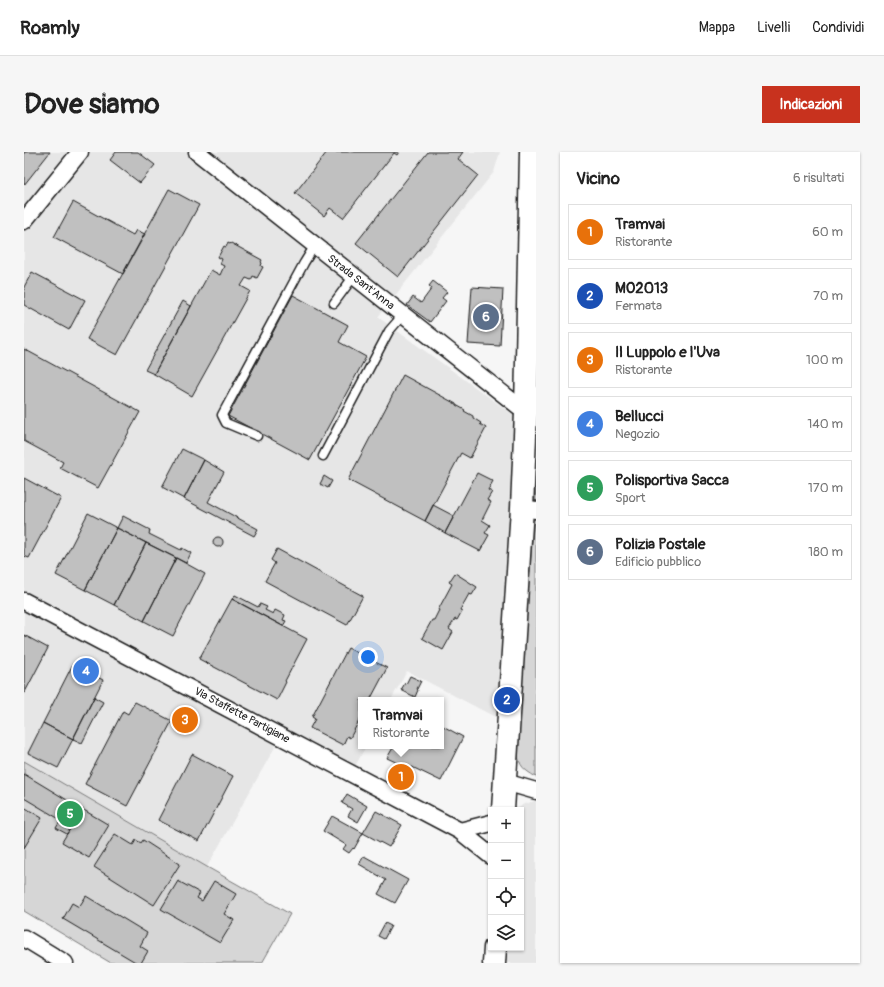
<!DOCTYPE html>
<html lang="it">
<meta charset="utf-8">
<style>
body{margin:0;font-family:Pangolin,sans-serif;background:#f6f6f6;color:#222}
.controls{position:absolute;right:12px;bottom:12px;display:grid;overflow:hidden;border-radius:0px;box-shadow:0 1px 3px #0004}
.controls button{width:36px;height:36px;display:grid;place-items:center;padding:0;border:0;border-bottom:1px solid #e0e0e0;background:#fff;color:#222;font:20px sans-serif}
.you{position:absolute;left:344px;top:505px;width:14px;height:14px;margin:-10px;border:3px solid #fff;border-radius:50%;background:#1a73e8;box-shadow:0 0 0 6px #1a73e833}
.badge{display:grid;place-items:center;width:26px;height:26px;border-radius:50%;background:#c8321e;color:#fff;font-size:13px;font-weight:700}
.pin{position:absolute;translate:-50% -50%;border:2px solid #fff;box-shadow:0 1px 4px #0006}
.popup{position:absolute;left:334px;top:545px;width:86px;height:52px;box-sizing:border-box;display:grid;place-content:center;border-radius:0px;background:#fff;filter:drop-shadow(0 1px 3px #0005);font-size:13px;white-space:nowrap;color:#767676}
.popup b{font-size:15px;color:#222}
.popup::after{content:'';position:absolute;left:50%;top:100%;margin-left:-8px;border:8px solid transparent;border-top-color:#fff}
.list{margin:0;padding:0;list-style:none}
h2{display:flex;justify-content:space-between;align-items:center;height:52px;margin:0;padding:0 16px;font-size:17px}
h2 small{font-size:13px;font-weight:400;color:#767676}
.list li{display:grid;grid-template-columns:26px 1fr auto;gap:12px;align-items:center;box-sizing:border-box;height:56px;margin:0 8px 8px;padding:0 8px;border:1px solid #e0e0e0;border-radius:0px}
.list b{display:block;font-size:15px;white-space:nowrap}
.list p{margin:0;font-size:13px;white-space:nowrap;color:#767676}
.list em{font-size:13px;font-style:normal;color:#767676}
.icon{flex:none;width:22px;height:22px;fill:none;stroke:currentColor;stroke-width:2;stroke-linecap:round;stroke-linejoin:round}
.map{position:relative;flex:none;width:512px;height:811px;overflow:hidden;border-radius:0px}
header{display:flex;align-items:center;gap:24px;box-sizing:border-box;height:56px;padding:0 20px;background:#fff;border-bottom:1px solid #e0e0e0}
header strong{font-size:19px}
nav{display:flex;gap:22px;margin-inline-start:auto;font-size:14px}
.intro{display:flex;align-items:center;justify-content:space-between;box-sizing:border-box;height:96px;padding:0 24px}
h1{margin:0;font-size:28px}
.button{padding:10px 18px;border-radius:0px;background:#c8321e;color:#fff;font-size:14px;font-weight:700}
main{display:flex;gap:24px;padding:0 24px}
aside{flex:1;background:#fff;border-radius:0px;box-shadow:0 1px 3px #0004}
.map>svg:first-child{display:block}
</style>
<header>
<strong>Roamly</strong>
<nav><a>Mappa</a><a>Livelli</a><a>Condividi</a></nav>
</header>
<div class="intro"><h1>Dove siamo</h1><a class="button">Indicazioni</a></div>
<main>
<div class="map">
<svg width="512" height="811" viewBox="0 0 512 811">
<rect width="100%" height="100%" fill="#f6f6f6"/>
<filter id="ink" filterUnits="userSpaceOnUse"><feTurbulence type="fractalNoise" baseFrequency=".025" numOctaves="2"/><feDisplacementMap in="SourceGraphic" scale="8" xChannelSelector="R" yChannelSelector="G"/><feConvolveMatrix kernelMatrix="1 2 1 2 8 2 1 2 1" color-interpolation-filters="sRGB"/></filter>
<g filter="url(#ink)">
<path fill="#e6e6e6" d="M0,0H476L470,20L354,165L491,264L475,567L383,519L367,548H337V594H342L327,622L255,588L183,715L0,609Z
M510,649H512V811H478L479,796H497V658H493L498,653Z"/>
<path fill="#d6d6d6" stroke="#797979" d="M512,335V625C499,617 496,615 493,600Z
M0,609L183,715L266,762L238,811H87L0,759Z"/>
<path fill="#c0c0c0" stroke="#1c1c1c" d="M0,0H26L0,33Z
M92,0H114L131,13L116,31L86,8Z
M303,0H375L373,3L370,1L319,66L306,56L300,64L271,41Z
M404,0H439L434,7L454,23L374,125L332,91Z
M145,37L175,53L93,203L63,187Z
M49,50L109,83L112,78L121,82L99,122L30,85Z
M204,91L206,92L207,91L238,108L237,110L238,111L237,114L239,115L233,126L229,124L227,128L222,126L217,134L226,139L168,244L130,222L187,118L196,123L200,114L196,112L198,107L194,105L200,94L202,95Z
M8,120L61,148L45,178L0,153V135Z
M409,129L423,140L418,146L422,149L406,170L383,153L389,145L397,151L408,136L405,134Z
M448,135L479,137L476,194L444,192Z
M269,143L324,173L315,190L342,205L286,308L204,264Z
M159,149L167,154L130,222L121,218Z
M0,197L116,260L74,336L36,316L39,310L0,289Z
M379,223L432,252V253L441,258L440,259L449,264V266L457,271L456,272L462,276L446,306L437,301L401,369L324,328Z
M158,297L180,308L160,347L138,335Z
M180,308L200,320L184,350L234,377L230,384L160,347Z
M453,321L469,329L464,338L468,340L463,348L467,350L458,368L466,373L461,381L465,383L456,399L421,381Z
M300,324L308,329L304,336L296,332Z
M0,326L37,346L5,406L0,404Z
M409,353L430,364L421,381L401,369Z
M64,361L93,376L61,438L32,423Z
M99,364L126,378L125,382L157,398L158,396L167,401L162,411L93,376Z
M93,376L122,391L90,453L61,438Z
M189 390a5 5 0 1 1 10 0a5 5 0 1 1-10 0Z
M122,391L152,406L120,469L90,453Z
M253,397L339,444L323,473L241,429L251,411L247,408Z
M152,406L181,422L149,484L120,469Z
M431,421L453,435L448,443L445,442L436,458L438,459L433,468L431,467L425,477L429,480L419,498L398,486L408,468H410L415,458H414L428,432L425,430Z
M211,443L234,455L236,452L243,455L241,458L249,462L251,458L261,463L259,468L262,469L259,474L208,447Z
M208,447L283,487L261,529L262,530L253,548L175,507Z
M0,483L24,496L0,542Z
M324,496L363,516L346,548H337V565L326,586L323,584L319,593L286,576L291,567L288,565Z
M49,512L79,528L49,587L19,571Z
M386,524L397,529L393,537L394,538L391,545L377,538L381,531L382,532Z
M70,545L79,550L58,591L49,587Z
M111,550L148,569L103,654L61,632L99,559L104,562Z
M19,571L49,587L34,616L4,601Z
M417,573L439,585L417,629L388,615L386,618L378,634L370,630L378,613L363,606L370,594H417Z
M168,602L209,624L175,689L134,668Z
M0,622L58,657L43,682L32,676L37,668L0,646Z
M323,642L343,654L334,670L324,664L328,657L318,651Z
M0,655L18,666L0,696Z
M58,657L85,673L65,706L38,690Z
M352,659L378,673L365,695L339,681Z
M308,664L339,681L330,697L329,696L325,701L319,697L322,693L299,679Z
M91,682L109,693L112,688L117,691L119,688L156,712L130,753L70,715Z
M340,704L384,728L371,751L354,742L362,728L335,712Z
M154,729L176,741L173,746L178,749L190,729L212,742L200,762L210,768L196,791L137,757Z
M62,744L123,781L116,794L124,799L117,811H113L39,767L48,751L55,755Z
M361,771L367,774L360,787L354,784Z"/>
<g fill="none" stroke-linecap="round" stroke-linejoin="round">
<g stroke="#1c1c1c" stroke-width="11">
<path id="service" d="M310,151L330,124
M233,284L202,271L198,263L280,111L291,93
M299,304L365,179L379,163"/>
</g>
<g stroke="#1c1c1c" stroke-width="19">
<path id="minor" d="M173,0L502,260
M0,69L56,0
M498,356L512,358
M0,449L436,679L467,704
M481,630L512,639
M436,679L467,671
M0,786L41,811"/>
</g>
<g stroke="#1c1c1c" stroke-width="25">
<path id="secondary" d="M479,658L498,356L502,260
M470,811L471,796"/>
</g>
<g stroke="#1c1c1c" stroke-width="25">
<path id="trunk" d="M502,260L507,0"/>
</g>
<use href="#service" stroke="#fff" stroke-width="8"/>
<use href="#minor" stroke="#fff" stroke-width="16"/>
<use href="#secondary" stroke="#fff" stroke-width="22"/>
<use href="#trunk" stroke="#fff" stroke-width="22"/>
</g>
</g>
<g text-anchor="middle" dominant-baseline="central" stroke-width="3" stroke-linejoin="round" paint-order="stroke">
<g font-size="11" fill="#1c1c1c" stroke="#fff">
<text transform="translate(337 130) rotate(38)">Strada Sant'Anna</text>
<text transform="translate(218 563) rotate(28)">Via Staffette Partigiane</text>
</g>
</g>
</svg>
<div class="controls">
<button>+</button>
<button>−</button>
<button><svg class="icon" aria-label="locate" viewBox="0 0 24 24"><circle cx="12" cy="12" r="6"/><path d="M12 2v4M12 18v4M2 12h4M18 12h4"/></svg></button>
<button><svg class="icon" aria-label="layers" viewBox="0 0 24 24"><path d="M12 4l9 5-9 5-9-5zM3 14l9 5 9-5"/></svg></button>
</div>
<div class="you"></div>
<div class="pin badge" style="left:377px;top:625px;background:#e8710a">1</div>
<div class="popup"><b>Tramvai</b>Ristorante</div>
<div class="pin badge" style="left:483px;top:548px;background:#1a4fb4">2</div>
<div class="pin badge" style="left:161px;top:568px;background:#e8710a">3</div>
<div class="pin badge" style="left:62px;top:519px;background:#3f7fe0">4</div>
<div class="pin badge" style="left:46px;top:662px;background:#2e9e5b">5</div>
<div class="pin badge" style="left:462px;top:165px;background:#5c6f8a">6</div>
</div>
<aside>
<h2>Vicino<small>6 risultati</small></h2>
<ul class="list">
<li><span class="badge" style="background:#e8710a">1</span><div><b>Tramvai</b><p>Ristorante</p></div><em>60 m</em></li>
<li><span class="badge" style="background:#1a4fb4">2</span><div><b>MO2013</b><p>Fermata</p></div><em>70 m</em></li>
<li><span class="badge" style="background:#e8710a">3</span><div><b>Il Luppolo e l'Uva</b><p>Ristorante</p></div><em>100 m</em></li>
<li><span class="badge" style="background:#3f7fe0">4</span><div><b>Bellucci</b><p>Negozio</p></div><em>140 m</em></li>
<li><span class="badge" style="background:#2e9e5b">5</span><div><b>Polisportiva Sacca</b><p>Sport</p></div><em>170 m</em></li>
<li><span class="badge" style="background:#5c6f8a">6</span><div><b>Polizia Postale</b><p>Edificio pubblico</p></div><em>180 m</em></li>
</ul>
</aside>
</main>
